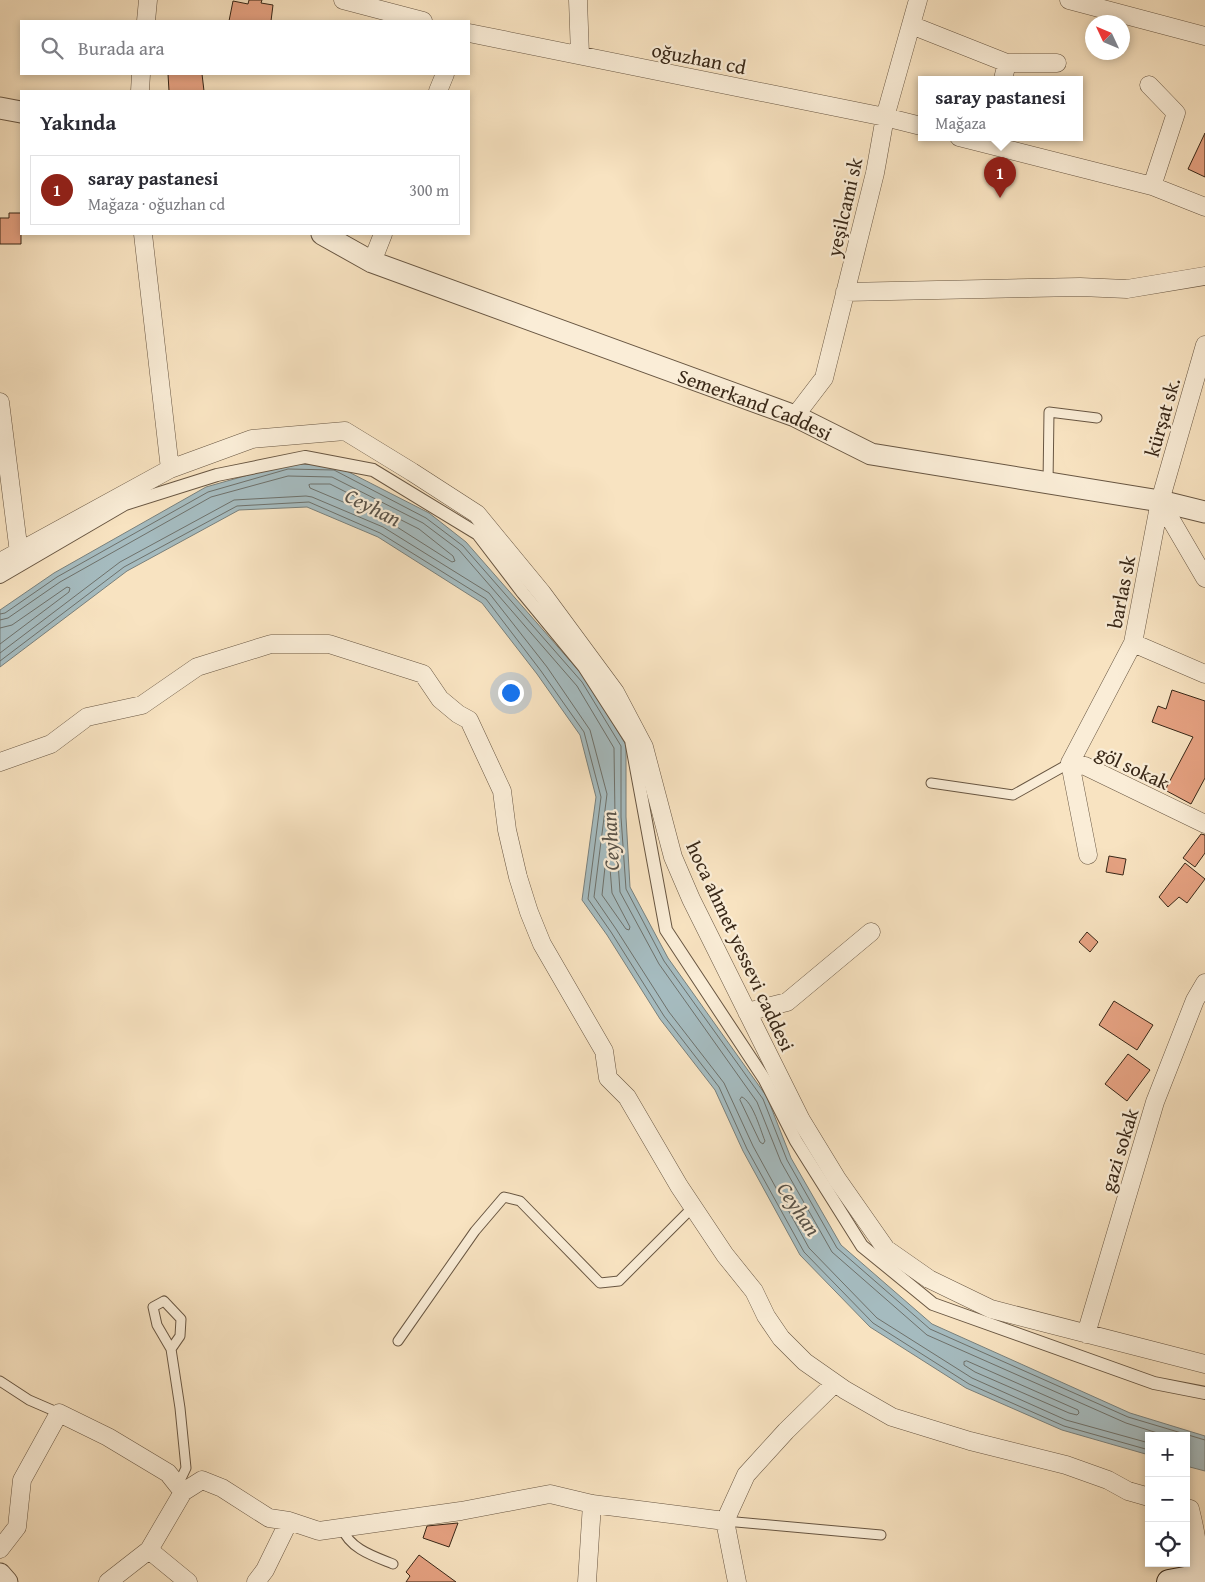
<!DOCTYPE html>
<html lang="tr">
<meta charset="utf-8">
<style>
body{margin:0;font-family:"Gentium Book Plus",serif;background:#f2f2f3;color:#2b2b33}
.controls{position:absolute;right:15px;bottom:15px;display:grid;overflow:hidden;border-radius:0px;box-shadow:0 2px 8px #0003}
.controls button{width:45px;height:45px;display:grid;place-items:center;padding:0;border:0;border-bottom:1px solid #e1e1e2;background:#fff;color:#2b2b33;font:25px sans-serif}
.compass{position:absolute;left:1085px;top:15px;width:45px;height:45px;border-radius:50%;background:#fff;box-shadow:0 2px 8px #0003;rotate:314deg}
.you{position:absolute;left:510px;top:692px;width:18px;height:18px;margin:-12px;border:4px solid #fff;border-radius:50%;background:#1a73e8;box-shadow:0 0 0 8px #1a73e833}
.badge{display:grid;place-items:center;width:32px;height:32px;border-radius:50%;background:#8f2418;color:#fff;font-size:16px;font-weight:700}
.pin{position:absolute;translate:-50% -41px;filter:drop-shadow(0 1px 2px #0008)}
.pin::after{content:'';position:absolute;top:26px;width:18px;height:15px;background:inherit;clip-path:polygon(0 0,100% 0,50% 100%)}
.popup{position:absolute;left:918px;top:76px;width:165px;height:65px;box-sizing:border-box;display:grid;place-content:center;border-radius:0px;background:#fff;filter:drop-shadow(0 1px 4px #0005);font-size:16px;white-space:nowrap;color:#7c7c81}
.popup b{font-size:19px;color:#2b2b33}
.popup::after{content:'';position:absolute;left:50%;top:100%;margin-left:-10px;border:10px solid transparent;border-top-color:#fff}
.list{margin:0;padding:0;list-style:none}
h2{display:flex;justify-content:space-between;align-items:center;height:65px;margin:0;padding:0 20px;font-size:21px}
h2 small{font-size:16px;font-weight:400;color:#7c7c81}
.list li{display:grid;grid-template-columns:32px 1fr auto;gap:15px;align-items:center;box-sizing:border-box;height:70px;margin:0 10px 10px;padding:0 10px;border:1px solid #e1e1e2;border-radius:0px}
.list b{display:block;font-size:19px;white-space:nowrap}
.list p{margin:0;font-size:16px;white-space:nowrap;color:#7c7c81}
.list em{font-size:16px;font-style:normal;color:#7c7c81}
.icon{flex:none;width:28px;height:28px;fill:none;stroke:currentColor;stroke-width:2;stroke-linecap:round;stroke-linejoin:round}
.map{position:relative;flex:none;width:1205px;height:1582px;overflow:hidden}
.search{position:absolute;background:#fff;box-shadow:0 2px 8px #0003;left:20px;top:20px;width:450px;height:55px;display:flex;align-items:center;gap:12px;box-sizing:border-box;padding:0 18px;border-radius:0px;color:#7c7c81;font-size:19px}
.panel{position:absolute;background:#fff;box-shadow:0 2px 8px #0003;left:20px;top:90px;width:450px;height:145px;border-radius:0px}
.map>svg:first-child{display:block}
</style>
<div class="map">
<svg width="1205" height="1582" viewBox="0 0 1205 1582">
<rect width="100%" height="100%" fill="#f8e3c1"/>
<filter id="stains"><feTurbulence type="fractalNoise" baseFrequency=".004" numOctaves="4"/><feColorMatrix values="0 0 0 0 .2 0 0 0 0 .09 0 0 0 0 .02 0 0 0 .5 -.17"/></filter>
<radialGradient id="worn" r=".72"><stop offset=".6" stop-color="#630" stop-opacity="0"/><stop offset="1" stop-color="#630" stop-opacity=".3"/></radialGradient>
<path fill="#a5bbbf" stroke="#79807c" d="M287,464L335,465L429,513L466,542L586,679L626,745V817L630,887L668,958L767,1097L791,1158L841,1245L932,1324L1130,1413L1205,1436V1471L1186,1466V1436H1149V1455L1062,1430L966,1388L870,1327L800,1255L743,1151L715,1090L660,1019L607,935L582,900L596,797L580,735L537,674L482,603L378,537L307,507L239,510L127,571L0,667V610L54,573L206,487Z"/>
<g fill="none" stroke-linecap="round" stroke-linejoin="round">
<path stroke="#6e716b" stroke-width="1" d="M311,484H330L419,529L453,556L455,561L452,562L386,520L310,488L309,485Z
M0,614L5,613L57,577L208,492L288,469L334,470L426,518L463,546L582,682L621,746V817L626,889L664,961L763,1099L787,1160L837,1248L930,1329L1128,1417L1205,1440
M0,620L8,618L60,582L211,497L288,476L332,477L423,523L459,550L577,686L614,748L615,817L620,892L659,964L757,1102L781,1162L832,1252L927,1335L1126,1423L1167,1436
M0,628L12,625L64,589L67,587L70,588L69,592L0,644
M0,653L120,562L234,500L306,496L312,497L383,527L489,593L547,667L590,730L607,794L594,897L616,929L669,1012L724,1083L753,1146L809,1248L877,1318L972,1378L1066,1420L1149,1443
M0,661L124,567L237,506L309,502L380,533L486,599L541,671L584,732L601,797L588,899L611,932L664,1016L719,1087L747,1149L804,1252L873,1323L969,1384L1064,1426L1149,1450
M608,866L610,868L612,893L630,927L629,930L626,929L602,895L605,867Z
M742,1097C753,1102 760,1129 765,1141L763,1144L760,1142L740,1100Z
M967,1361L1078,1410L1079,1413L1077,1415L1069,1413L975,1372L964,1365V1362Z"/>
</g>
<path fill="#e6a282" stroke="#382717" d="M249,0H262L261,3L273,5L271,21H229L233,1L248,4Z
M168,74H202L204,91H169Z
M1205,133V177L1188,169Z
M9,213H21V244H0V218H9Z
M1172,690L1205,701V778L1191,804L1165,790L1193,737L1152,722L1158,706L1166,709Z
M1201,834L1205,835V853L1195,867L1183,858Z
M1109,856L1126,859L1123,875L1106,872Z
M1185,863L1205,879L1187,903L1179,897L1168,907L1159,897Z
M1087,932L1098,942L1090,952L1079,942Z
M1114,1001L1153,1025L1137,1050L1099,1025Z
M1128,1054L1150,1070L1127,1101L1105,1084Z
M458,1523L449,1547L423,1538L427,1526Z
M419,1555L456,1582H406L410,1576L406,1572Z"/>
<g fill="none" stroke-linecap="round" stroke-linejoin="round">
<g stroke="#685642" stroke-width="11">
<path id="service" d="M1048,483L1049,412L1097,418
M931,783L1013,795L1070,763
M398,1341L475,1231L504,1197L520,1201L600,1283L619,1281L693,1207
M171,1349L180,1336L181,1319L164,1301L153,1307L157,1325L171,1349L180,1408L186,1468L178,1485
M0,1381L29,1400L59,1413
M725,1521L881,1535
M342,1528C350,1549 373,1556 393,1564"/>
</g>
<g stroke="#685642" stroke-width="14">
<path id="pedestrian" d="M0,577L125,504L217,475L305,457L373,470L478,534L523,593L584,667L631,740L666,930L765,1080L796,1141L862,1246L933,1304L1154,1383L1205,1393"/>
</g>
<g stroke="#685642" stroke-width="19">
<path id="minor" d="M343,0L423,21
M578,0L580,55
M1069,0L1205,36
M146,21L148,0
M911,25L1007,63L1003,79
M469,33L885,117L921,126
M1007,63H1057
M1149,85L1176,113L1152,186
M140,91L141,74
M438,91L445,74
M959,137L1152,186L1205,207
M143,234L170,469
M372,262L383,234
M845,292L1080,287L1127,289L1205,276
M0,402L19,553
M795,416L824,378L875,173L885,117L918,0
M1160,501L1205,345
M0,562L170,469L252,439L345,431L412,472L477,514L542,593L615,692L644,747L673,857L691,899L801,1120L837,1179L886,1249L929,1279L991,1309L1205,1364
M1133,643L1205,674
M0,762L51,744L87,717L142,705L197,667L271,644H329L423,674L440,699L458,714L469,720L502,791L507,830L518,877L529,912L542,944L604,1051L608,1078L627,1097L679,1186L725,1255L754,1291L766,1316L781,1338L805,1362L845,1390L892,1417L970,1441L1066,1465L1108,1480L1128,1491L1149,1497
M1070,763L1133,643L1160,501L1205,578
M1070,763L1085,766L1205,824
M1070,763L1088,855
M747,1012L787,1002L871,932
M1086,1334L1155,1102L1195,1000L1205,983
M1186,1508L1190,1509C1196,1533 1200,1553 1196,1577
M0,1549L17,1527L22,1480L59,1413L108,1437L168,1473L183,1492
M149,1550L188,1582
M108,1582L149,1550L183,1492L202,1480L222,1488L269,1518L289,1521L319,1531L461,1511L550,1494L592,1504L725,1521
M256,1582L265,1570L289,1521
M587,1582L592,1504
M737,1582L725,1521L746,1475L786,1431L835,1383"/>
</g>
<g stroke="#685642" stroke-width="23">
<g id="tertiary">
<path d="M0,108L21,112"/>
<path id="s1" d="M322,234L372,262L795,416L871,454L1160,501L1205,512"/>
<path d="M0,1574L7,1582"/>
</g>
</g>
<g stroke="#382717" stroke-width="26">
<path id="secondary" d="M1169,1582L1196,1577H1205"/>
</g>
<use href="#service" stroke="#faedd7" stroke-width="9"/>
<use href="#pedestrian" stroke="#faedd7" stroke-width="12"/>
<use href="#minor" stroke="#faedd7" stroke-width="18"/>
<use href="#tertiary" stroke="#faedd7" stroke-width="21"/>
<use href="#secondary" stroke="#faedd7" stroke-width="24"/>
</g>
<g text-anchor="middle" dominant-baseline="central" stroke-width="4.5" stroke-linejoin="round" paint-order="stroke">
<g font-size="20" fill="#382717" stroke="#faedd7">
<text transform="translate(699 58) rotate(11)">oğuzhan cd</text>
<text transform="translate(844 207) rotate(-77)">yeşilcami sk</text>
<text stroke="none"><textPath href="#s1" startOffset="466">Semerkand Caddesi</textPath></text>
<text transform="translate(1162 417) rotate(-74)">kürşat sk.</text>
<text transform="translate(1121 592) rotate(-79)">barlas sk</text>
<text transform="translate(1133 767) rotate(25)">göl sokak</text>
<text transform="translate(741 946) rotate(65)">hoca ahmet yessevi caddesi</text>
<text transform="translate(1119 1150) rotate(-73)">gazi sokak</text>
</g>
<g font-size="21" font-style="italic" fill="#595349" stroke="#faedd7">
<text transform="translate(373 507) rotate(27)">Ceyhan</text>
<text transform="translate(610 841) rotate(-93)">Ceyhan</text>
<text transform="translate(799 1209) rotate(56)">Ceyhan</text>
</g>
</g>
<rect width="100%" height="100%" filter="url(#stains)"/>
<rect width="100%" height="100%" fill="url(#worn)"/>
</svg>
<div class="controls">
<button>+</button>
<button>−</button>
<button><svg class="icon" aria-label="locate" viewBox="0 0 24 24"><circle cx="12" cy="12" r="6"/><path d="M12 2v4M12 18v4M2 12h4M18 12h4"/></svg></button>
</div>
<svg class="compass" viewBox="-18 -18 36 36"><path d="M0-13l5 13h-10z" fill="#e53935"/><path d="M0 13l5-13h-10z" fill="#7c7c81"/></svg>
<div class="you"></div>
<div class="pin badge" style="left:1000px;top:198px">1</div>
<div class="popup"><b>saray pastanesi</b>Mağaza</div>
<div class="search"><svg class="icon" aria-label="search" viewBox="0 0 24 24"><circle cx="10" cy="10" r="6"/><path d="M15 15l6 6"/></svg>Burada ara</div>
<section class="panel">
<h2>Yakında<small></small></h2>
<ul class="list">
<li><span class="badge">1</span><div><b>saray pastanesi</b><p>Mağaza · oğuzhan cd</p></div><em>300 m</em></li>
</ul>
</section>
</div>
